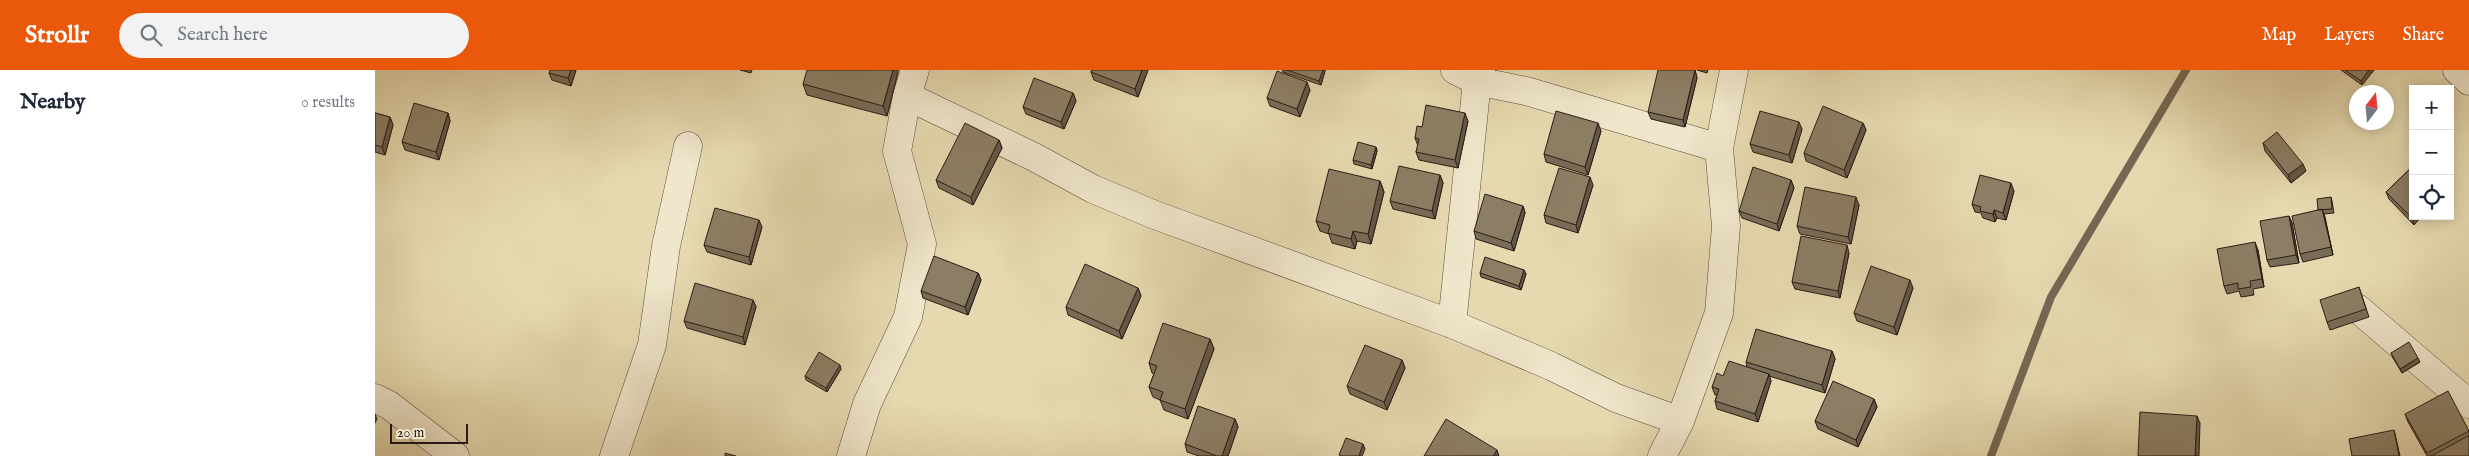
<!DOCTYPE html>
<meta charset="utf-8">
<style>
body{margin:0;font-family:"IM FELL English",serif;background:#f2f2f3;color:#1f2937}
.controls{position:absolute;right:15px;top:15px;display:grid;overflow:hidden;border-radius:0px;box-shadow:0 2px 12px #0003}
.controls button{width:45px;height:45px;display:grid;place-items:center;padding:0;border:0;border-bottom:1px solid #e0e1e3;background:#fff;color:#1f2937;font:25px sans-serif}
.compass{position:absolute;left:1974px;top:15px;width:45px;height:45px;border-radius:50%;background:#fff;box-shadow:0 2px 12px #0003;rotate:16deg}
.scale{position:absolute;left:15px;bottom:12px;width:78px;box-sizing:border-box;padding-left:5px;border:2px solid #2a1c15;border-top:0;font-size:14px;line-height:18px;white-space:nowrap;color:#2a1c15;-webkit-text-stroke:4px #efe6cb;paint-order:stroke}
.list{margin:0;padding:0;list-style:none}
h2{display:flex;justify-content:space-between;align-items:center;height:65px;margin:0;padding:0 20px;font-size:21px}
h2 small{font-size:16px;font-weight:400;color:#747a83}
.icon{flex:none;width:28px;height:28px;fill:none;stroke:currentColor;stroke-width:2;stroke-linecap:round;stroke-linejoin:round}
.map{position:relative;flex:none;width:2094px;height:386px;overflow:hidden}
header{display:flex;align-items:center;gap:30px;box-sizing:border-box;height:70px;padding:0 25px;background:#ea580c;color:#fff}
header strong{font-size:24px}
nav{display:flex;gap:28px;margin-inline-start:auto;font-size:18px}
.search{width:350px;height:45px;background:#f2f2f3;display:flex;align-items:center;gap:12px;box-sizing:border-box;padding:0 18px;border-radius:28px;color:#747a83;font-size:19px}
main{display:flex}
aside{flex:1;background:#fff}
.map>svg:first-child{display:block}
</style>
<header>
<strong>Strollr</strong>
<div class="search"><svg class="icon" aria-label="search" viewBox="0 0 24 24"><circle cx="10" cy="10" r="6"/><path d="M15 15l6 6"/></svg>Search here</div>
<nav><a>Map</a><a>Layers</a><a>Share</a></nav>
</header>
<main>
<aside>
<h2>Nearby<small>0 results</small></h2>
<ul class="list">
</ul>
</aside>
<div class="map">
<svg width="2094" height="386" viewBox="0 0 2094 386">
<rect width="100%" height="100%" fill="#e6d9af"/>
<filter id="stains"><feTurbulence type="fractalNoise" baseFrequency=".004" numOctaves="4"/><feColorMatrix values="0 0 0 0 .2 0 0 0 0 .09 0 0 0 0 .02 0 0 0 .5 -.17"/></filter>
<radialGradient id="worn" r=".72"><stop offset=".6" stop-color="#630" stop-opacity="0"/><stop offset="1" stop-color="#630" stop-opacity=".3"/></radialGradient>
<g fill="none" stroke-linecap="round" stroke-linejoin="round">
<path stroke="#746752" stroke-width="8" d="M1616,386L1676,227L1811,0"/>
<g stroke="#594b3c" stroke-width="29">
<path id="street" d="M1080,0L1102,11L1151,21L1344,78
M2082,0L2094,11
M532,26L659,87L718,119L780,145L1077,254L1176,296L1241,328L1305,351
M1982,238L2094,334
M1077,254L1102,11L1106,0
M0,328L14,335L80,386
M239,386L277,275L291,176L313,76
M476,386L492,334L533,247L547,174L522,81L532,26L540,0
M1287,386L1305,351L1344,243L1351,156L1344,78L1359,0"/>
</g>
<use href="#street" stroke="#efe6cb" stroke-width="28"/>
</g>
<path fill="#786c57" stroke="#2a1c15" d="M201,0L196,16L177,10L174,3Z
M365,0H377L376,3Z
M717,0H773L763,27L719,10L716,2Z
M907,0H950V1L946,15L908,2Z
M1320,0L1322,8L1310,57L1276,49L1273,42Z
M1322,0H1333L1332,3Z
M1966,0H1999L1987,15Z
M523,2L512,46L432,25L428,14Z
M935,20L925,47L895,36L892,28Z
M698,23L701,31L689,59L651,44L648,37Z
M0,43L15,47L18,55L10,85L0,82Z
M73,43L75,51L64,90L30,80L27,72Z
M1093,51L1083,98L1044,90L1041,82L1043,76L1040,68L1047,57Z
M1488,53L1491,60L1472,108L1431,91L1429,83Z
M1427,59L1417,93L1378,82L1375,74Z
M1226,61L1213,105L1171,92L1169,84Z
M624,70L627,78L598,135L564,118L561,110Z
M1888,73L1931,101L1916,113L1890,81Z
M1001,77L1002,81L997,99L979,94L978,90Z
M2038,96L2039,155L2014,129L2011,122Z
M1065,105L1068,113L1060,149L1018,139L1015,131Z
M1416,110L1419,118L1404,161L1367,148L1364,141Z
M1005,111L1009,122L996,174L982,171L980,179L957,173L954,164L945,161L941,151Z
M1218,115L1203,163L1171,153L1169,145Z
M1639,121L1631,150L1622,148L1620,152L1608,148L1606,143L1600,142L1597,134Z
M1956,127L1957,131L1959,143L1949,144L1958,185L1928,192L1925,184L1943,140Z
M1484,135L1476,174L1425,164L1422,156Z
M1148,136L1150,143L1139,181L1101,169L1099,161Z
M1914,146L1917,153L1924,193L1895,197L1892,190Z
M387,157L376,195L332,182L329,175Z
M1883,180L1889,217L1878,219L1879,225L1866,227L1864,221L1852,224L1849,216Z
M1474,183L1465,228L1420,219L1417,212Z
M1149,200L1151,204L1146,220L1106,207L1105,203Z
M603,203L606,210L593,245L548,228L546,221Z
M1984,217L1994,247L1955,260L1952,252Z
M763,218L766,226L747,269L693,245L691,237Z
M1538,218L1522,265L1482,251L1479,243Z
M378,230L381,237L370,275L312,258L309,251Z
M835,269L839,279L813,349L789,340L785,330L778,327L774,317L779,304L777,303L774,293Z
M1457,281L1460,289L1450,323L1394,306L1396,311L1383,352L1342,339L1340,331L1342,325H1340L1337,317L1348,306L1372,297L1371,292Z
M2016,283L2045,292L2027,303L2018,288Z
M1027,290L1030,298L1012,340L975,324L972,316Z
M466,299L452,322L431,310L430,306Z
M1499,329L1502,337L1483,377L1443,359L1440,351Z
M2030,344L2094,360V386H2052L2033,352Z
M860,349L863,357L853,386H824L812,382L810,374Z"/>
<path fill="#625847" stroke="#2a1c15" d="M196,0H201L196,16L193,8Z
M518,0H523V2L512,46L508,36Z
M767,0H773L763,27L760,19Z
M948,0H950V1L946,15L944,11Z
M1320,0L1322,8L1310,57L1308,50Z
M1994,0H1999L1987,15L1986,11Z
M932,12L935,20L925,47L922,39Z
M698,23L701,31L689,59L686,52Z
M73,43L75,51L64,90L61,82Z
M1090,43L1093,51L1083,98L1080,90Z
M15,47L18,55L10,85L7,77Z
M1424,52L1427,59L1417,93L1414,85Z
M1223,53L1226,61L1213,105L1210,97Z
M1488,53L1491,60L1472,108L1469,100Z
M624,70L627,78L598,135L596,127Z
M1001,77L1002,81L997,99L996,95Z
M1928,94L1931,101L1916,113L1913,105Z
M1065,105L1068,113L1060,149L1057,141Z
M1215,107L1218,115L1203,163L1201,155Z
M2075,109L2078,117L2075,119Z
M1416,110L1419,118L1404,161L1402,154Z
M1005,111L1009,122L996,174L993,164Z
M1636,113L1639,121L1631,150L1628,143Z
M1481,127L1484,135L1476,174L1473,167Z
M1148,136L1150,143L1139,181L1136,173Z
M1947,139L1950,147L1958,185L1956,177Z
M1619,140L1622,148L1620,152L1618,144Z
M2038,145V146H2047L2039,155L2036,147Z
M1914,146L1917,153L1924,193L1921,185Z
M384,150L387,157L376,195L374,187Z
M978,161L982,171L980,179L976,169Z
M1880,172L1883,180L1889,217L1887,209Z
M1472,175L1474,183L1465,228L1463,221Z
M1149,200L1151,204L1146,220L1144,216Z
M603,203L606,210L593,245L590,237Z
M1535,210L1538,218L1522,265L1519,257Z
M763,218L766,226L747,269L744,261Z
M378,230L381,237L370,275L368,267Z
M835,269L839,279L813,349L810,339Z
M1457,281L1460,289L1450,323L1447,315Z
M2043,288L2045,292L2027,303L2025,299Z
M1027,290L1030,298L1012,340L1009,332Z
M465,295L466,299L452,322L451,318Z
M1394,304L1396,311L1383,352L1380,344Z
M1499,329L1502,337L1483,377L1481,370Z
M0,344L2,349L0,353Z
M1822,346L1825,353L1824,386H1820Z
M860,349L863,357L853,386H847Z
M2019,360L2021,368L2025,386H2024Z
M988,374L990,379L987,386H984Z
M1122,380L1124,386H1118Z"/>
<path fill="#8c7e65" stroke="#2a1c15" d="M175,0H196L193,8L174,3Z
M432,0H518L508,36L428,14Z
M717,0H767L760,19L716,2Z
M912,0H948L944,11Z
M1283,0H1320L1308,50L1273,42Z
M1970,0H1994L1986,11Z
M902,1L932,12L922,39L892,28Z
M659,8L698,23L686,52L648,37Z
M39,33L73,43L61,82L27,72Z
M1051,35L1090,43L1080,90L1041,82L1044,69L1040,68L1042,56L1047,57Z
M1448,36L1488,53L1469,100L1429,83Z
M1181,41L1223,53L1210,97L1169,84Z
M1385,41L1424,52L1414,85L1375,74Z
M0,43L15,47L7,77L0,75Z
M590,53L624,70L596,127L561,110Z
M1902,62L1928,94L1913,105L1888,73Z
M983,72L1001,77L996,95L978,90Z
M1024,96L1065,105L1057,141L1015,131Z
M2038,96V145L2036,147L2011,122Z
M1378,97L1416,110L1402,154L1364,141Z
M1184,98L1215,107L1201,155L1169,145Z
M954,99L1005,111L993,164L978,161L976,169L953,163L955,155L941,151Z
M1605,105L1636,113L1628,143L1619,140L1618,144L1605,141L1606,137L1597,134Z
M1430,117L1481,127L1473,167L1422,156Z
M1110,124L1148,136L1136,173L1099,161Z
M1956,127L1957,139L1943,140L1942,129Z
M340,138L384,150L374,187L329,175Z
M1947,139L1956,177L1925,184L1917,146Z
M1914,146L1921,185L1892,190L1885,151Z
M1426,166L1472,175L1463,221L1417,212Z
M1880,172L1887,209L1875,211L1876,217L1863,219V213L1849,216L1842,179Z
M559,186L603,203L590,237L546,221Z
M1110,187L1149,200L1144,216L1105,203Z
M710,194L763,218L744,261L691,237Z
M1496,196L1535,210L1519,257L1479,243Z
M320,213L378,230L368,267L309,251Z
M1984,217L1991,239L1952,252L1945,230Z
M788,253L835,269L810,339L785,330L788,322L774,317L782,296L774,293Z
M1381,259L1457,281L1447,315L1371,292Z
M2034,272L2043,288L2025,299L2016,283Z
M990,275L1027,290L1009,332L972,316Z
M444,282L465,295L451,318L430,306Z
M1354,291L1394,304L1380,344L1340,331L1344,319L1337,317L1342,303L1348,306Z
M1458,311L1499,329L1481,370L1440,351Z
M2073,321L2094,361L2052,383L2030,344Z
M823,336L860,349L847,386H842L810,374Z
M1765,342L1822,346L1820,386H1763Z
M1071,349L1122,380L1118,386H1049Z
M2019,360L2024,386H1977L1974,369Z
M2093,366L2094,367V386H2056Z
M971,368L988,374L984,386H967L964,385Z
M350,383L361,386H350Z"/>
<rect width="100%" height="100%" filter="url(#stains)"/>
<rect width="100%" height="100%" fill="url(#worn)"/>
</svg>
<div class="controls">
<button>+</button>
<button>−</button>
<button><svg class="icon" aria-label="locate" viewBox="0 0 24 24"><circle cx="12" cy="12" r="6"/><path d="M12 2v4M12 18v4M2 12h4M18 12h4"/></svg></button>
</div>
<svg class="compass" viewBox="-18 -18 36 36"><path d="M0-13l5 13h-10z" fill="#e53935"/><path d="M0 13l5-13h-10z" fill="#747a83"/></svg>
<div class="scale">20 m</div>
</div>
</main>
